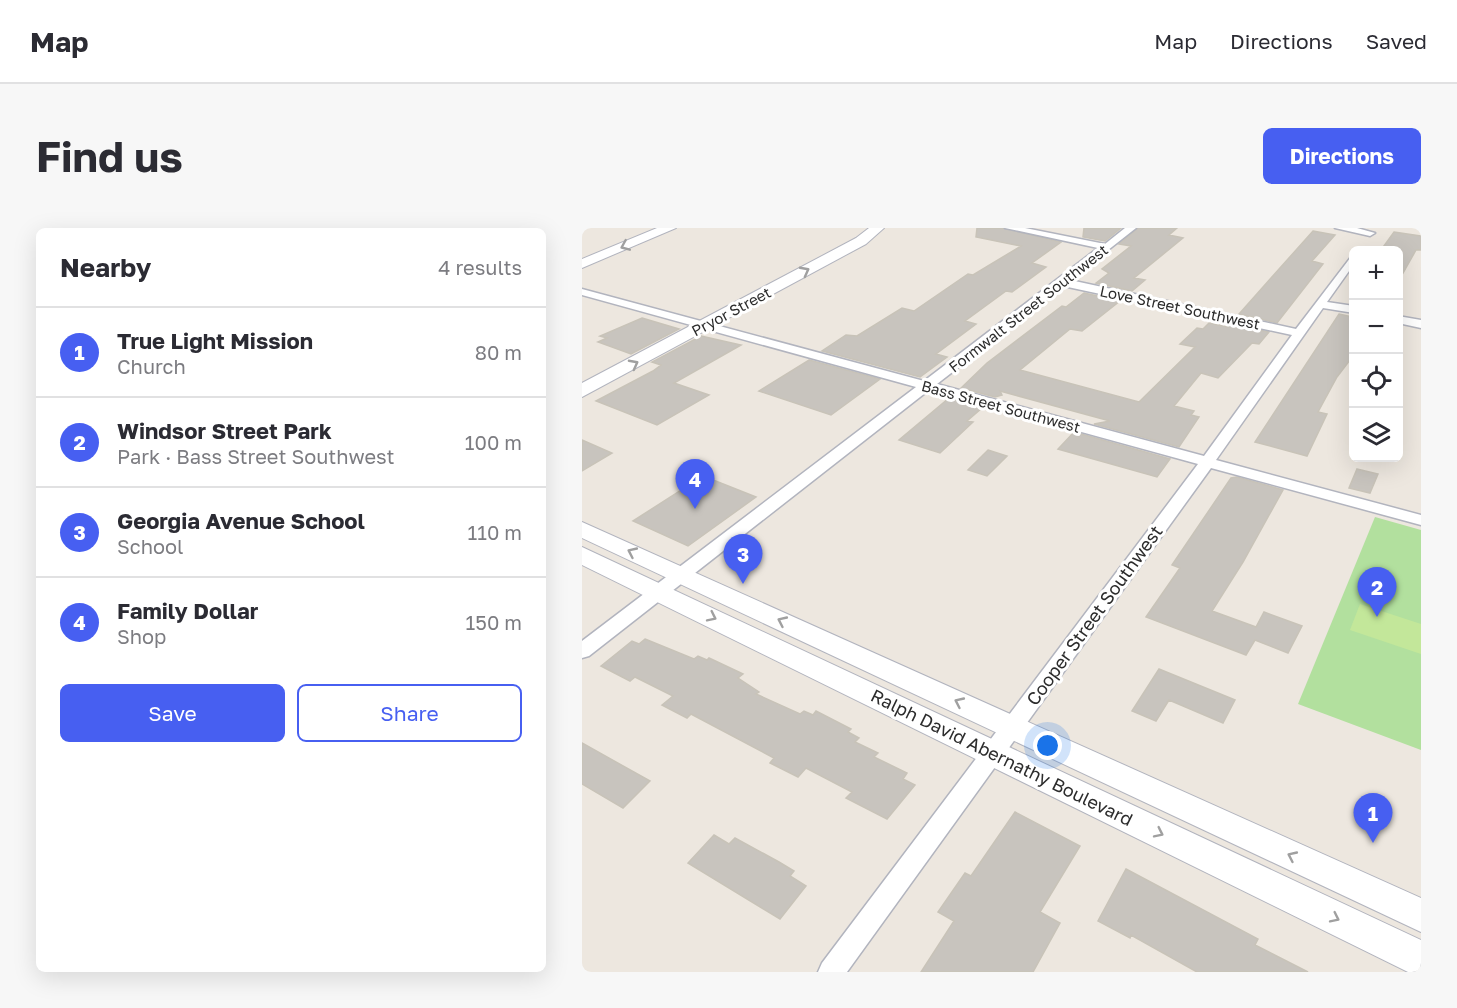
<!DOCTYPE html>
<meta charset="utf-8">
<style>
body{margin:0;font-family:"Golos Text",sans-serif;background:#f7f7f7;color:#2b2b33}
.controls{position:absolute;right:18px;top:18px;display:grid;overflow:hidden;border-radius:9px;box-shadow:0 6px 24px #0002}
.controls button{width:54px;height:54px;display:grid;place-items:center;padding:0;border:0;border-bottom:2px solid #e1e1e2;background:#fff;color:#2b2b33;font:30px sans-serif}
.you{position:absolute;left:466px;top:518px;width:21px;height:21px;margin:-15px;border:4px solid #fff;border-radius:50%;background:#1a73e8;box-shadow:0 0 0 9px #1a73e833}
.badge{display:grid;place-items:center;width:39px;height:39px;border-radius:50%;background:#475ff1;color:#fff;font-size:20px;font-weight:700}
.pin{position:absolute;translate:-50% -50px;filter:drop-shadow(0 2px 3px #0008)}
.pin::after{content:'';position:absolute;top:32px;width:21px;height:18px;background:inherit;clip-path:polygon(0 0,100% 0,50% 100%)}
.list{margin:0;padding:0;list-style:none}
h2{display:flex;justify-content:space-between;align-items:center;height:78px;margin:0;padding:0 24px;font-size:26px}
h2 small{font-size:20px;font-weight:400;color:#7c7c81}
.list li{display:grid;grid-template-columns:39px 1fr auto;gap:18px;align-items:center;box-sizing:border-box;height:90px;padding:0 24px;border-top:2px solid #e1e1e2}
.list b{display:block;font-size:22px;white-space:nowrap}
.list p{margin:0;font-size:20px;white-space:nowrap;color:#7c7c81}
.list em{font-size:20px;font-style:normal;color:#7c7c81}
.actions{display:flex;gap:12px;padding:18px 24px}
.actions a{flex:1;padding:14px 0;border:2px solid #475ff1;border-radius:9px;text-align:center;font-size:21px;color:#475ff1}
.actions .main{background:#475ff1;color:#fff}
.icon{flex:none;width:33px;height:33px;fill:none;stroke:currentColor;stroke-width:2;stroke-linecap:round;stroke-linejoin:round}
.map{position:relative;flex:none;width:839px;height:744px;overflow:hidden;border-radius:9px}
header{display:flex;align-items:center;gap:36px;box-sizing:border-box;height:84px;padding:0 30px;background:#fff;border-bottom:2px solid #e1e1e2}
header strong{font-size:28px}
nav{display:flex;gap:33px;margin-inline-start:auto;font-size:21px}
.intro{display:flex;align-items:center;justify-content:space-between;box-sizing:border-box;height:144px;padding:0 36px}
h1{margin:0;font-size:42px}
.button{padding:15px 27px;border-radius:9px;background:#475ff1;color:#fff;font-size:21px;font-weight:700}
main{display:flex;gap:36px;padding:0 36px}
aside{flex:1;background:#fff;border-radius:9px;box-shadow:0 6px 24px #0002}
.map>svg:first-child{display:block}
</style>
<header>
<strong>Map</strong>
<nav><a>Map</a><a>Directions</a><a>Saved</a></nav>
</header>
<div class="intro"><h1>Find us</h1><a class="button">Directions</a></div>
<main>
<aside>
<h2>Nearby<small>4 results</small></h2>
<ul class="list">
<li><span class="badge">1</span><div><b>True Light Mission</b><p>Church</p></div><em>80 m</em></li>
<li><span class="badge">2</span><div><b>Windsor Street Park</b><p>Park · Bass Street Southwest</p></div><em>100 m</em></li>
<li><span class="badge">3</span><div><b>Georgia Avenue School</b><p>School</p></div><em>110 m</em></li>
<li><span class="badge">4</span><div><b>Family Dollar</b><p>Shop</p></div><em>150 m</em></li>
</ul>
<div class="actions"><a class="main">Save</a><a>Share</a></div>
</aside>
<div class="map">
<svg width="839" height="744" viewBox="0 0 839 744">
<rect width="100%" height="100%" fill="#ede7df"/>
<path fill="#b2e09e" d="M793,289L839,302V522L716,476Z"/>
<path fill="#c3e79a" d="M778,376L839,396V426L768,402Z"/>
<path fill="#c8c4be" stroke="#c8c3b8" stroke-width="1.5" d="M395,0H421L479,14L450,35L464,39L430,64L424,63L383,93L394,96L354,126L365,129L338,149L240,123L264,107L275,108L320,80L332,83L386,46L391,47L439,18L394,9Z
M502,0H539L523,13L501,9Z
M556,0H595L587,7L601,10L552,50L563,52L550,63L514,55L527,45L520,41L549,18L537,16Z
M731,3L753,7L730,33L741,36L695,95L657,86Z
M812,4L839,8V22H834L816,54V22H799Z
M502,65L538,73L500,103L488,101L438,142L557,174L613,119L598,116L615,100L621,101L627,95L646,99L648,96L687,104L677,116L670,115L636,150L619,145L592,178L612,183L609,187L617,189L597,219L512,196L528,193L418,163L420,167L413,169L379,160L405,135L480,78L484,79Z
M757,86L771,89V128L755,149L736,184L745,186L725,228L673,214Z
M60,90L97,101L49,126L16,114L25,110L18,108Z
M119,108L159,117L92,155L127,167L75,197L14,173L71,143L79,137L70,134Z
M227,132L298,151L249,187L177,163Z
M367,170L401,179L385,193L391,194L358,225L317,212Z
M492,204L588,231L575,249L476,221Z
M0,212L30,225L0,243Z
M406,222L425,228L405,248L386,242Z
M775,241L796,246L788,265L767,260Z
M121,248L174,269L106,318L51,293Z
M655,249L701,262L661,334L630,383L674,399L682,384L720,398L706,425L673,412L664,427L564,389L598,340L590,337L649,250Z
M63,411L112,431L116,428L125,432L127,430L161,446L156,450L177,464L174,466L218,486L222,483L231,487L234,483L269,501L266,504L277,510L273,514L296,525L292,529L325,545L321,551L333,557L305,591L264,570L270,564L224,540L216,549L188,535L192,530L109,486L105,490L80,477L91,468L53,449L48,453L19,438L50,413L57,416Z
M577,441L653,472L641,495L587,472L574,493L550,483Z
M0,515L68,553L41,580L0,556Z
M433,584L498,618L458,684L478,695L451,744H339L372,693L356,684L383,645L389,648Z
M132,607L147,616L153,610L197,634L212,643L208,648L224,658L198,691L106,635Z
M544,641L676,711L673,717L726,744H615L549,707L548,710L516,693Z"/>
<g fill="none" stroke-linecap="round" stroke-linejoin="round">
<g stroke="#b2b4be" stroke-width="3">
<path id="minor" d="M423,0H443L523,16L543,0H554L488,52L714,101L772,25V36L745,74L772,78V85L741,80L634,232L839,287V297L629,240L265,744H236L240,735L616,236L347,162L7,428L0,430V413L334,159L0,67V61L342,153L516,20ZM481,58L710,107L622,228L355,156Z
M753,0H775L793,5L788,8Z
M816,88L839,92V100L816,95Z"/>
</g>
<g stroke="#b2b4be" stroke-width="2">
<path id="secondary" d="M75,0H94L0,40V31Z
M287,0H302L284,16L0,169V155L274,10Z
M0,294L839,670V704L0,310Z
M0,319L839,712V744H826L0,337Z"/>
</g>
<use href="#minor" fill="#fff" fill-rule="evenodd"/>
<use href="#secondary" fill="#fff" fill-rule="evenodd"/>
</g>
<defs><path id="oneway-chevron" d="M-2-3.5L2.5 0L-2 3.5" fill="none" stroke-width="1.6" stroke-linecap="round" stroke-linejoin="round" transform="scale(1.5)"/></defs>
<g stroke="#a0a0a0">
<use href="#oneway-chevron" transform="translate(43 18) rotate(157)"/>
<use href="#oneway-chevron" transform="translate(223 43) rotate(-28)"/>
<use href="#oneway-chevron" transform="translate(52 136) rotate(-28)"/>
<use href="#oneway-chevron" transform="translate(50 324) rotate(-155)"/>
<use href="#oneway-chevron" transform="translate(130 389) rotate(26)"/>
<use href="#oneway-chevron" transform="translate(200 393) rotate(-155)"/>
<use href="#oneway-chevron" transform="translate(377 474) rotate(-155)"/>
<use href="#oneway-chevron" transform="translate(577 605) rotate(26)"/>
<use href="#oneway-chevron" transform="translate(710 628) rotate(-155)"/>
<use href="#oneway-chevron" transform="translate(753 690) rotate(26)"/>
</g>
<g text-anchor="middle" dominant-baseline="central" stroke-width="6" stroke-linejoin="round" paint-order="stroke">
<g font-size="15" fill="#2c2c2c" stroke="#fff">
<text transform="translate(598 79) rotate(12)">Love Street Southwest</text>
<text transform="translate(446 80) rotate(-38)">Formwalt Street Southwest</text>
<text transform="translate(149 83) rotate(-28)">Pryor Street</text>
<text transform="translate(419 178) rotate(15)">Bass Street Southwest</text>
</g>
<g font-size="18" fill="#2c2c2c" stroke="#fff">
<text transform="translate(512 387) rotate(-54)">Cooper Street Southwest</text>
<text transform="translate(420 529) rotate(26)">Ralph David Abernathy Boulevard</text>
</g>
</g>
</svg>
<div class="controls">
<button>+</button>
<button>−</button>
<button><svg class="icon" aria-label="locate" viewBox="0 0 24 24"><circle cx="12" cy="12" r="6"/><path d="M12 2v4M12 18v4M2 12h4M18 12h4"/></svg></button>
<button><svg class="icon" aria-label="layers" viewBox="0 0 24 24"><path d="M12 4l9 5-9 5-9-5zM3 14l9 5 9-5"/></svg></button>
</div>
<div class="you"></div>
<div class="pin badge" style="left:791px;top:615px">1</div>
<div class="pin badge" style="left:795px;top:389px">2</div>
<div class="pin badge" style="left:161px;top:356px">3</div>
<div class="pin badge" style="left:113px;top:281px">4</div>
</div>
</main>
